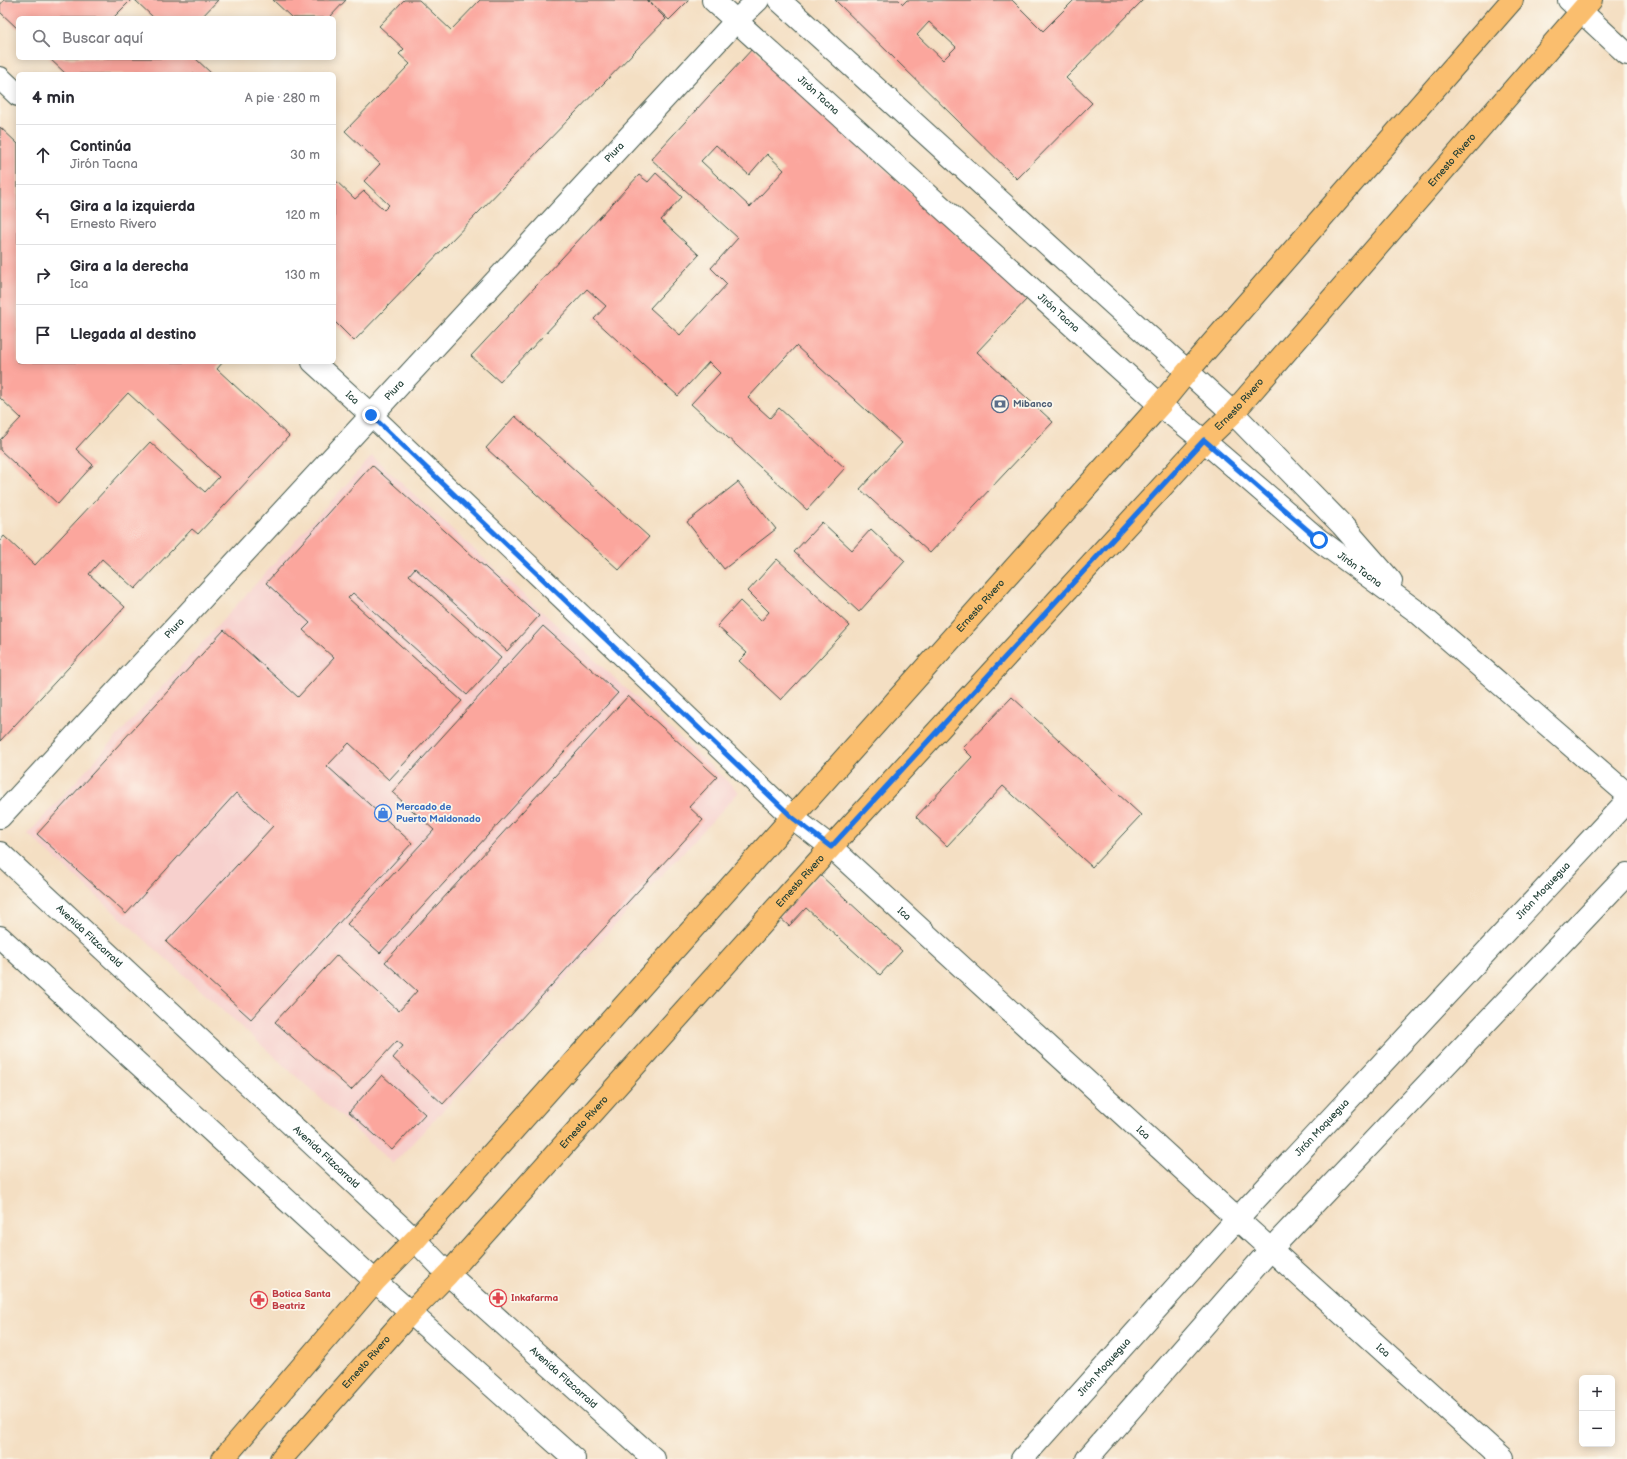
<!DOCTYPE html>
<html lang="es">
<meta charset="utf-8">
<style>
body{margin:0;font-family:"Balsamiq Sans",sans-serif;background:#f2f2f3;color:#2b2b33}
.controls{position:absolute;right:12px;bottom:12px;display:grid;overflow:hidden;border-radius:6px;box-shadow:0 2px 10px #0003}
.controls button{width:36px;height:36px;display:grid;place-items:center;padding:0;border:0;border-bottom:1px solid #e1e1e2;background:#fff;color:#2b2b33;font:20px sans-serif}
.stop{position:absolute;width:12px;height:12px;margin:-9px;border:3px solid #1a73e8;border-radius:50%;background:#fff}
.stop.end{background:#1a73e8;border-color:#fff;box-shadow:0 1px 4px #0008}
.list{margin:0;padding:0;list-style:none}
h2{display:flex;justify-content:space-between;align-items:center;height:52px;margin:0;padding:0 16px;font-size:17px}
h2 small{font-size:13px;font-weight:400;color:#7c7c81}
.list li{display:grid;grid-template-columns:26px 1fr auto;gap:12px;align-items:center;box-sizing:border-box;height:60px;padding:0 16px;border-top:1px solid #e1e1e2}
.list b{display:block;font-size:15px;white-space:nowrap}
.list p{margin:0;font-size:13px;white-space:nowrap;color:#7c7c81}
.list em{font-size:13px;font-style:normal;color:#7c7c81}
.icon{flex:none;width:22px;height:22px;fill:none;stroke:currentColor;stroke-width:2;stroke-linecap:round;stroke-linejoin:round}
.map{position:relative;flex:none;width:1627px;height:1459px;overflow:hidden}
.search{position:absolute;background:#fff;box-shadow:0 2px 10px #0003;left:16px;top:16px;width:320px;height:44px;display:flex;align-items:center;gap:10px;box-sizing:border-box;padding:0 14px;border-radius:6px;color:#7c7c81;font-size:15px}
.panel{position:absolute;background:#fff;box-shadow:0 2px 10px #0003;left:16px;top:72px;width:320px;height:292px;border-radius:6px}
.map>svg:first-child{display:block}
</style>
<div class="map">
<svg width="1627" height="1459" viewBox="0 0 1627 1459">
<rect width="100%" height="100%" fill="#fbf7ec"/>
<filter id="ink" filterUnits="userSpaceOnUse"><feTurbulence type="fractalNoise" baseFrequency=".025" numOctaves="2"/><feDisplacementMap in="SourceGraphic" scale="8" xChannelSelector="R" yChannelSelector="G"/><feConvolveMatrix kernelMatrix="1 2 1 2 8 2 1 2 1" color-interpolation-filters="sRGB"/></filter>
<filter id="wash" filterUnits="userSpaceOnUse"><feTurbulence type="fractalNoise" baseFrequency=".012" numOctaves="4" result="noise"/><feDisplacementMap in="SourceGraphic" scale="16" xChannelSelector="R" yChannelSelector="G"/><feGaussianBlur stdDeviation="0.9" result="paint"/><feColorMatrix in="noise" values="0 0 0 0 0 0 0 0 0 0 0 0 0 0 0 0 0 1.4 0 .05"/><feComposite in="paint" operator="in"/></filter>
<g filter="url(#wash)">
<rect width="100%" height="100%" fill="#f4dfc3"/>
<path fill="#f7d0cd" d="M372,456L739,792L393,1164L28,834Z"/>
<g id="blocks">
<path fill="#fba69d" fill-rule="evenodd" d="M4,0H131L113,18H18V29L0,12V5Z
M135,0H218L201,18H154Z
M273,0H346L329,18H292Z
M404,0H419L451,30L480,0H647L666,19L354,341L334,321V179L355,199L364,191L384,210L389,205L364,181L380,164L345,131L410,64L399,54L404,49L379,26Z
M648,0H689L669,20Z
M835,0H899L903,4L907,0H1012L1043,31L1074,0H1143L1066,78L1092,103L1017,179ZM929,22L956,47L943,60L917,35Z
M753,48L1027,299L977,352L1053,422L930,553L860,489L902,443L796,346L748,398L770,418L779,408L845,468L807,510L691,404L720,373L709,362L678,396L594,319L606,306L587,289L500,382L471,356L639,175L648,182L656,173L682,197L661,220L699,255L650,308L680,335L727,284L711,268L738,238L651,159ZM716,145L749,175L767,154L784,170L750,207L701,161Z
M49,58H195L212,74H66Z
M0,127L18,144V362H223L217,369L289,436L198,534L192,529L135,589L102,559L89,574L125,607L0,741V541L4,536L35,565L150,442L205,492L219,477L128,393L76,449L93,465L58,504L0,450V440L21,418L0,398Z
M515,416L649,537L619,570L486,448Z
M372,465L539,616L507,651L415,568L409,575L501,658L467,695L353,593L348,598L462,701L389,780L349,743L327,766L412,843L251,1019L166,942L273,826L236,793L126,914L37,834L224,630L298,697L334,658L303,630L310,623L266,583Z
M738,482L776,529L724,569L687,522Z
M822,522L852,550L871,529L905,561L859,612L794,552Z
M777,559L850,626L781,700L739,661L747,653L717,626L740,601L761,621L769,612L748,591Z
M543,626L618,693L380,953L347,924L434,830L392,792Z
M628,696L717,777L689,807L703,820L443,1104L393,1058L403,1046L397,1041L351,1090L275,1022L337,955L399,1011L417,991L385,962Z
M1012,697L1141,815L1092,867L1003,786L947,846L916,817L972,757L963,748Z
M819,874L902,951L880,975L806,908L789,926L779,917Z
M382,1075L425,1114L392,1150L349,1112Z"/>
</g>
</g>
<g filter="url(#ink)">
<use href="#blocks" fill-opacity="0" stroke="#3f5549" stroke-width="1"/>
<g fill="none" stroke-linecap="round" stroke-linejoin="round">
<g stroke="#3f5549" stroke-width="24">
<g id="minor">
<path id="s1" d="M713,0L1160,405L1204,441L1319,540L1416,611L1627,794"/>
<path d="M779,0L1233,413L1342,525L1391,581"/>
<path d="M1569,0L1627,54"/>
<path d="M0,78L18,95"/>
<path id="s2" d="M313,362L371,415L793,818L831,847L1237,1219L1503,1459"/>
<path id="s3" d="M0,817L736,21L758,0"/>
<path id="s4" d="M0,853L415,1240L448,1274L654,1459"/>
<path d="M0,937L375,1281L574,1459"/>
<path id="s5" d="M1022,1459L1237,1219L1627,801"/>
<path d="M1087,1459L1270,1250L1627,874"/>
</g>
</g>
<g stroke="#3f5549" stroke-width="24">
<g id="major">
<path id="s6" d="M223,1459L375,1281L415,1240L1160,405L1187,372L1512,0"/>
<path id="s7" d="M281,1459L411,1312L448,1274L831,847L1204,441L1233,413L1591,0"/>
</g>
</g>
<use href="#minor" stroke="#fff" stroke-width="22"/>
<use href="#major" stroke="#fabe6e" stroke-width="22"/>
</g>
</g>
<g fill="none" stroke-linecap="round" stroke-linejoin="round" filter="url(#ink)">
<path stroke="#1a73e8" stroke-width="5" d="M371,415L793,818L831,847L1204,440L1319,540"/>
</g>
<defs>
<g id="bank-ring" transform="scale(0.9)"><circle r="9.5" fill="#fbf7ec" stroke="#5c6f8a" stroke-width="1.5"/><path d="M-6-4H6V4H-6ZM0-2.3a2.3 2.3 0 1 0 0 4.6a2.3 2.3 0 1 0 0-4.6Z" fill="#5c6f8a"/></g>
<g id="shop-ring" transform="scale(0.9)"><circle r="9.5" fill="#fbf7ec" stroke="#3f7fe0" stroke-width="1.5"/><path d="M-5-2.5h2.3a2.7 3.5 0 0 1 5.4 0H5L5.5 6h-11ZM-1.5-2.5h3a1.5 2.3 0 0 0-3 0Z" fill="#3f7fe0"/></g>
<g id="pharmacy-ring" transform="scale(0.9)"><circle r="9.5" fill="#fbf7ec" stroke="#e0444e" stroke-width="1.5"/><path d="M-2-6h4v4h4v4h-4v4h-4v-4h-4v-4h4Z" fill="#e0444e"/></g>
</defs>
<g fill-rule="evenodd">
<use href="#bank-ring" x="1000" y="404"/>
<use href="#shop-ring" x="383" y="813"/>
<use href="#pharmacy-ring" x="498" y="1298"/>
<use href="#pharmacy-ring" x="259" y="1300"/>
</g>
<g text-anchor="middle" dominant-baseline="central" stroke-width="3.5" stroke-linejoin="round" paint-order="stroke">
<g font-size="10" fill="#1f3d34" stroke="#fbf7ec">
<text stroke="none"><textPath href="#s1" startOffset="142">Jirón Tacna</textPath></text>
<text stroke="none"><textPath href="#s3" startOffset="905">Piura</textPath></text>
<text stroke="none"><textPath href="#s7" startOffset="1749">Ernesto Rivero</textPath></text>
<text stroke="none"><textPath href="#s1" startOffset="466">Jirón Tacna</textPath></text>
<text stroke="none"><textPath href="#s3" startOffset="581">Piura</textPath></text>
<text stroke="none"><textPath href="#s2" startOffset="53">Ica</textPath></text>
<text stroke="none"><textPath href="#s7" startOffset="1425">Ernesto Rivero</textPath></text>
<text stroke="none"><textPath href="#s1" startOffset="862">Jirón Tacna</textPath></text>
<text stroke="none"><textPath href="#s6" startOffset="1141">Ernesto Rivero</textPath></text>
<text stroke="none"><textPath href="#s3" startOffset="257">Piura</textPath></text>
<text stroke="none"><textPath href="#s7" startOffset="777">Ernesto Rivero</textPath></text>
<text stroke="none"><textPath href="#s5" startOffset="771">Jirón Moquegua</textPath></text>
<text stroke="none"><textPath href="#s2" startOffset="809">Ica</textPath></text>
<text stroke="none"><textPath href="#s4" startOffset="122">Avenida Fitzcarrald</textPath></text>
<text stroke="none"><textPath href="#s7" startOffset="453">Ernesto Rivero</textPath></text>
<text stroke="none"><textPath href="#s5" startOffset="447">Jirón Moquegua</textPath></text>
<text stroke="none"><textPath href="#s2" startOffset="1133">Ica</textPath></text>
<text stroke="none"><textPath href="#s4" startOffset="446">Avenida Fitzcarrald</textPath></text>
<text stroke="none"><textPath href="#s2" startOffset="1457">Ica</textPath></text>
<text stroke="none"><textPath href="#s7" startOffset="129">Ernesto Rivero</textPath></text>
<text stroke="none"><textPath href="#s5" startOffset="123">Jirón Moquegua</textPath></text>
<text stroke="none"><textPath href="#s4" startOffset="770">Avenida Fitzcarrald</textPath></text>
</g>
<g font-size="10" font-weight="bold" fill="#4e5e75" stroke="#fbf7ec" text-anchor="start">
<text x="1013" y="404">Mibanco</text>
</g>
<g font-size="10" font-weight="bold" fill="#366cbe" stroke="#fbf7ec" text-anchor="start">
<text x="396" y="807">Mercado de<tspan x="396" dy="12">Puerto Maldonado</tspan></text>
</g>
<g font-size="10" font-weight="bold" fill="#be3a42" stroke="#fbf7ec" text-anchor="start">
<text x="272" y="1294">Botica Santa<tspan x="272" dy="12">Beatriz</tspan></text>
<text x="511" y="1298">Inkafarma</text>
</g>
</g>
</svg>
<div class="controls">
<button>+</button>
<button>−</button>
</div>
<div class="stop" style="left:1319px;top:540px"></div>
<div class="stop end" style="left:371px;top:415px"></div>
<div class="search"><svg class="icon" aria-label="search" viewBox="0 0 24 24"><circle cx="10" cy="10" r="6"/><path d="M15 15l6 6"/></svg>Buscar aquí</div>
<section class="panel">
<h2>4 min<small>A pie · 280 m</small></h2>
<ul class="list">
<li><svg class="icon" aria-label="ahead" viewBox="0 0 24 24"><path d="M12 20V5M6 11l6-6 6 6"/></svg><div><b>Continúa</b><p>Jirón Tacna</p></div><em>30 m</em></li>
<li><svg class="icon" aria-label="left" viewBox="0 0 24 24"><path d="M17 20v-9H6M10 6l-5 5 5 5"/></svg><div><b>Gira a la izquierda</b><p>Ernesto Rivero</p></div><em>120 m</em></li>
<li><svg class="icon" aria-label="right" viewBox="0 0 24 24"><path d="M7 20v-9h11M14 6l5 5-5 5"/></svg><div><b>Gira a la derecha</b><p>Ica</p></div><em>130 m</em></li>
<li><svg class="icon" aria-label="arrive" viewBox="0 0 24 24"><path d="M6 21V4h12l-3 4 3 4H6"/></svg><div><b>Llegada al destino</b></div></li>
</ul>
</section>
</div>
